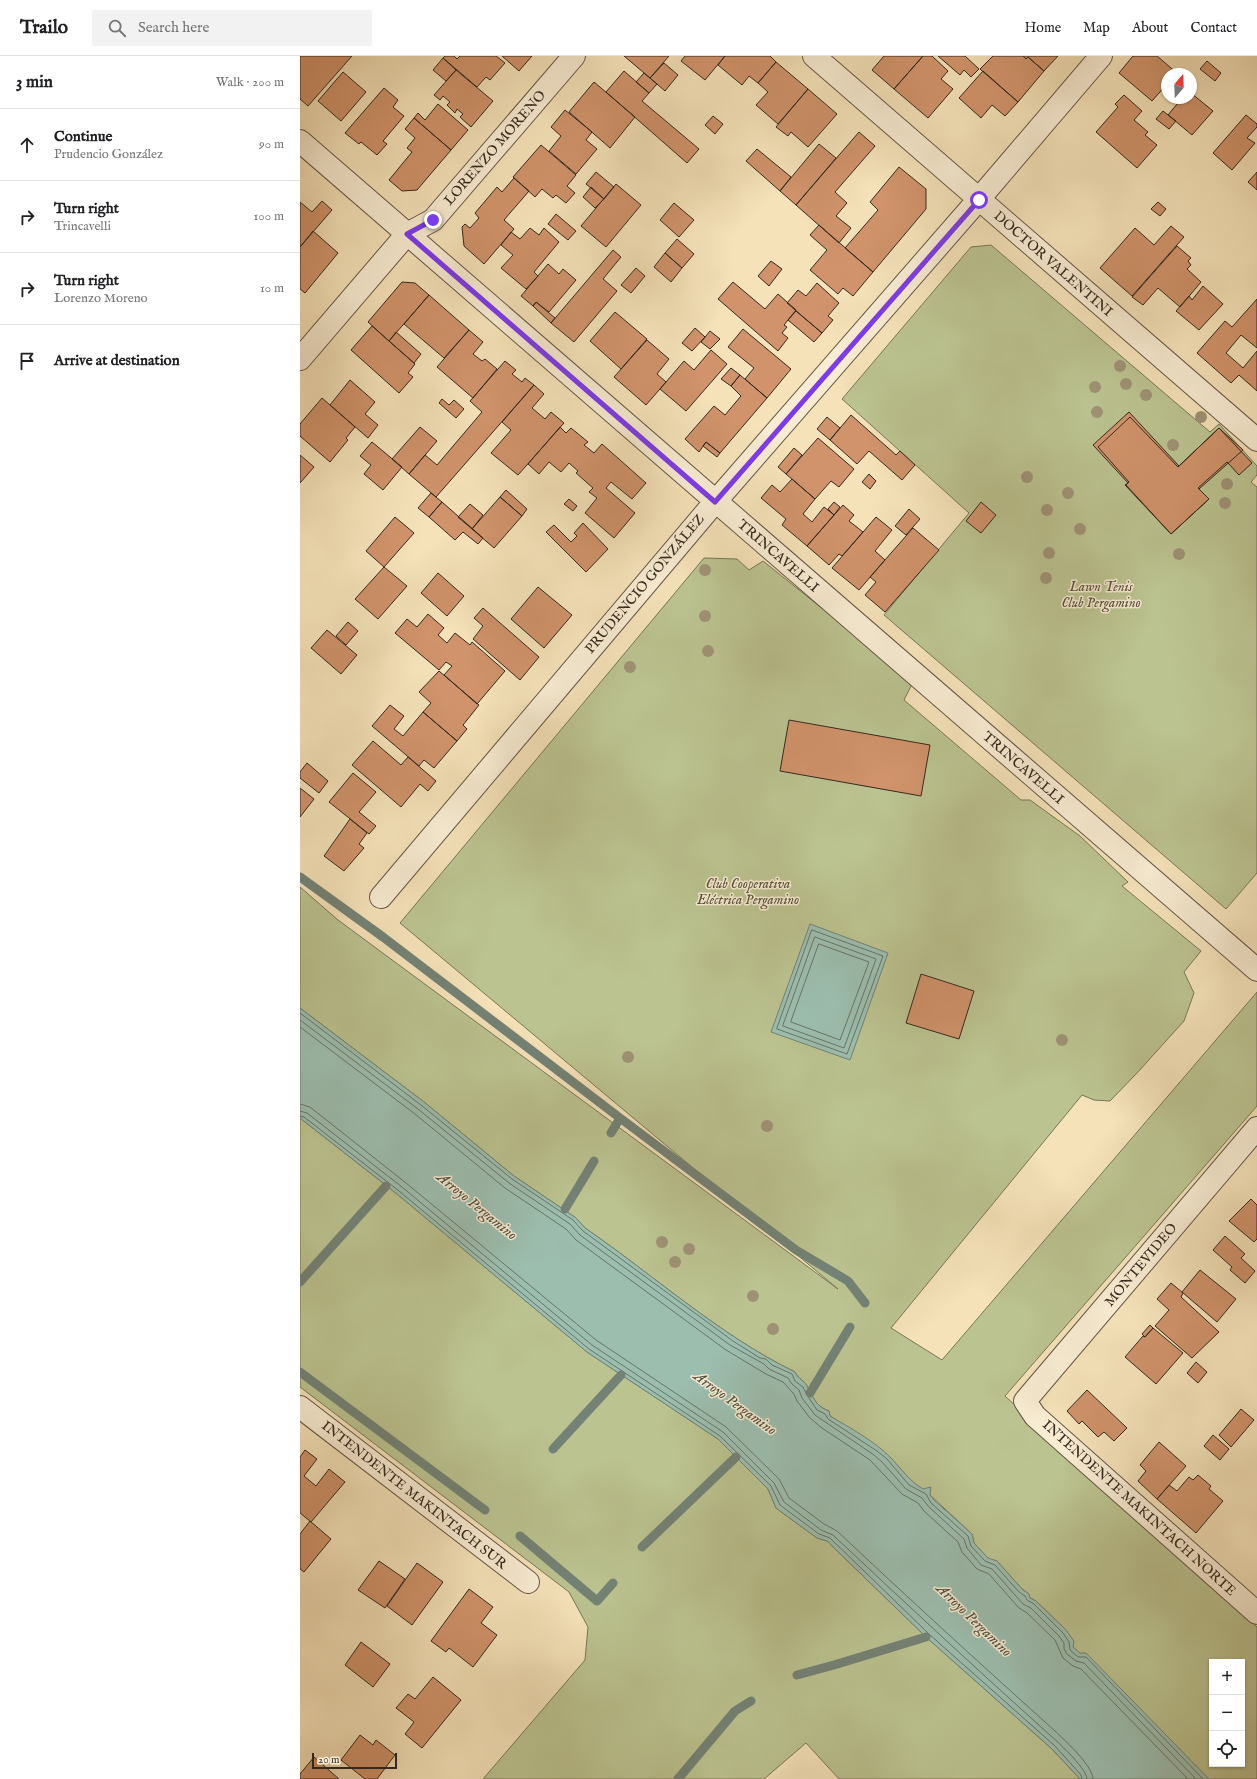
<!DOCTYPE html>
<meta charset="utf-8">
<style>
body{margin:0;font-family:"IM FELL English",serif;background:#f2f2f2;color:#202124}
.controls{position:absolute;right:12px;bottom:12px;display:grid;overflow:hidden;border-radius:0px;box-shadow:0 1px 3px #0004}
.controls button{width:36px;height:36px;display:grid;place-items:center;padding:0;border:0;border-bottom:1px solid #e0e0e0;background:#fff;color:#202124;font:20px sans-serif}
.compass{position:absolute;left:861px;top:12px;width:36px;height:36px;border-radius:50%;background:#fff;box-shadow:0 1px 3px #0004;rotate:19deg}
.scale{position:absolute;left:12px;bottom:10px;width:85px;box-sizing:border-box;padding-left:4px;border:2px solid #35291f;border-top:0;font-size:11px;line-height:14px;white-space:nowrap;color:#35291f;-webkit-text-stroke:3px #f8ecd2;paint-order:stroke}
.stop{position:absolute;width:12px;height:12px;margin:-9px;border:3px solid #7c3aed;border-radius:50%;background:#fff}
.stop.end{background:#7c3aed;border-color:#fff;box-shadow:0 1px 4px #0008}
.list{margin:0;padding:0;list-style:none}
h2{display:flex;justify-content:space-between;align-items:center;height:52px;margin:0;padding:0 16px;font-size:17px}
h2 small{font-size:13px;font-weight:400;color:#757577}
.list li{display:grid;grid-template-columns:26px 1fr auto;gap:12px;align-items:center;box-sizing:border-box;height:72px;padding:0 16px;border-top:1px solid #e0e0e0}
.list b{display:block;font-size:15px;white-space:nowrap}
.list p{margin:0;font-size:13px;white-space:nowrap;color:#757577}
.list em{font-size:13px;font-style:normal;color:#757577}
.icon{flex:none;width:22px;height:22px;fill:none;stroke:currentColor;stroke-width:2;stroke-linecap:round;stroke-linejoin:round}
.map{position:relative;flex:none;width:957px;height:1723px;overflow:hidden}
header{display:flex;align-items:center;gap:24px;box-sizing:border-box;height:56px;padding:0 20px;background:#fff;border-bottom:1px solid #e0e0e0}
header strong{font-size:19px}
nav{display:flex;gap:22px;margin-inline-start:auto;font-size:14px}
.search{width:280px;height:36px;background:#f2f2f2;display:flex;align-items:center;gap:10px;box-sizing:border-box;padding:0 14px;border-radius:0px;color:#757577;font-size:15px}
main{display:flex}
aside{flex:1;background:#fff}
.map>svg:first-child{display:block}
</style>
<header>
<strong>Trailo</strong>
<div class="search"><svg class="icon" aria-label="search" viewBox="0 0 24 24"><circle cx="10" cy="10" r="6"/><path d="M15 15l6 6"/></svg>Search here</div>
<nav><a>Home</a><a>Map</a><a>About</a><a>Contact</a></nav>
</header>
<main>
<aside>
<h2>3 min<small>Walk · 200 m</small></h2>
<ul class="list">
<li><svg class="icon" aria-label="ahead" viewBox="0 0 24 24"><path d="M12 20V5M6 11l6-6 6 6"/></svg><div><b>Continue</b><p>Prudencio González</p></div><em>90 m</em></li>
<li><svg class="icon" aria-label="right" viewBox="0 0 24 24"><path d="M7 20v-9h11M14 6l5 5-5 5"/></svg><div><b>Turn right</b><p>Trincavelli</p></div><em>100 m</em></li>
<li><svg class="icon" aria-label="right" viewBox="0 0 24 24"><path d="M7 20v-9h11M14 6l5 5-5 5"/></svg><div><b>Turn right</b><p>Lorenzo Moreno</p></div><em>10 m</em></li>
<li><svg class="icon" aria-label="arrive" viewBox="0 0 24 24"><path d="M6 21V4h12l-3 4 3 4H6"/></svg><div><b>Arrive at destination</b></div></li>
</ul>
</aside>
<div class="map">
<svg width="957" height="1723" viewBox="0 0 957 1723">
<rect width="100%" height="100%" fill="#f5e2b9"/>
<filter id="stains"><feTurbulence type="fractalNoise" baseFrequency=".005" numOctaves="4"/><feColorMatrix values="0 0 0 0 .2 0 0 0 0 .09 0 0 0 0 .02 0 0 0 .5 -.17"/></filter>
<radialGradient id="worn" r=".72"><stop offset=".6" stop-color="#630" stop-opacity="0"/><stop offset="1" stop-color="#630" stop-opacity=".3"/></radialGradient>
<path fill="#bbc390" stroke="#787658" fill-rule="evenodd" d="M691,189L910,376L919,368L957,410V419L951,426L957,431V817L926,853L584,559L669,457L542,343L671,191Z
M404,502L437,503L449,514L463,505L534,562L612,628L604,644L721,744H730L780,780L828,826L822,830L901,895L884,916L894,937L884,965L837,1017L810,1045L794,1044L782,1039L591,1272L642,1304L957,936V1050L705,1340L957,1571V1723H909L773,1591L766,1574L736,1545L730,1542L729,1538L722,1533L697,1505L688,1503L674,1487L672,1478L630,1439L612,1426L589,1401L579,1392L530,1360L529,1355C515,1350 514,1342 507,1330C504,1324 499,1324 495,1316C419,1279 355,1220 285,1172L276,1162L214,1120L124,1046L0,952V831L38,864L538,1233L100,867ZM912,1606H942V1708H912Z
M0,1062L97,1138L287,1296L418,1383L468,1433L476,1452L517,1482L527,1485L626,1581L752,1693L780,1723H539L506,1687L464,1723H183L285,1604L288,1571L269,1536L0,1331Z"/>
<path fill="#9cbeaf" stroke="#738275" d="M510,868L588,897L550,1004L471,976Z
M0,952L124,1046L214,1120L276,1162L285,1172C355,1220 419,1279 495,1316C499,1324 504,1324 507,1330C514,1342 515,1350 529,1355L530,1360C550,1372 573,1384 590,1401C601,1412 609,1425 623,1433L631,1431L630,1439L634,1444L672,1478L674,1487L688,1502L697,1505L722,1533L729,1538L730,1542L736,1545L766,1574L774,1585L773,1591L780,1597H786L909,1723H780L752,1693L626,1581L527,1485L517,1482L476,1452L468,1433L418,1383L287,1296L97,1138L0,1062Z"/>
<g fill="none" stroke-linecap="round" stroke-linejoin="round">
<path stroke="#687467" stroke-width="1" d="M512,874L583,900L547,998L477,973Z
M515,881L576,903L544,992L483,970Z
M519,888L569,906L540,984L491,966Z
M0,957L121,1049L212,1123L273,1164L283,1175L433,1285L460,1302L466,1303L472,1309L492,1318L495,1325L503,1331L507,1339L517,1354L525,1358L528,1363L577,1395L587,1403L609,1429L626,1438L631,1447L668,1480L671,1490L685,1505L695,1509L719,1536L725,1540L727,1544L734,1548L763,1577L769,1586L770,1594L778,1601H786L903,1723
M0,964L118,1053L209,1127L270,1168L280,1179L430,1289L464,1308L469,1313L488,1322L492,1328L499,1334L502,1342L515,1359L574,1399L583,1407L606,1433L622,1442L628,1450L664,1483L667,1492L681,1509L692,1513L723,1548L731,1552L759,1580L764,1587V1593L767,1598L776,1605L784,1607L896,1723
M0,971L115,1058L205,1132L266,1173L276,1184L426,1294L466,1318L483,1326L494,1338L497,1345L510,1362L522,1372L570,1404L602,1438L618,1447L624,1455L658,1486L662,1496L677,1513L689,1518L719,1552L727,1557L755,1584L763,1602L773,1610L781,1613L888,1723
M0,1048L10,1051L106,1127L296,1284L426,1371L479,1423L489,1442L524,1468L537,1475C606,1540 675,1603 745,1666C757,1677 793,1708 793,1723
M0,1055L7,1057L102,1131L292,1289L423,1376L474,1427L484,1446L521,1474L533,1479C602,1544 671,1608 741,1671C751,1680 787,1711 787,1723
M0,1060L4,1061L99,1135L289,1293L420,1380L471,1430L480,1449L519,1478L530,1482L629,1578L755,1690L781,1719L782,1723"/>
<path stroke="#738275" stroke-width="9" d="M0,821L83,881L320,1062L311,1077
M320,1062L496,1194L548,1225L565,1247
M265,1153L294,1105
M0,1226L86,1130
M0,1316L185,1454
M510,1337L550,1271
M253,1393L321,1319
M220,1480L297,1545L313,1527
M342,1491L436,1401
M497,1619L534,1609L626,1581
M378,1723L435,1655L451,1645"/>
</g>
<path fill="#d0936b" stroke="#35291f" d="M0,0H52L8,50L0,43Z
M145,0H154L157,3L160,0H196L205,7L190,24L186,21L177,31L143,2Z
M202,0H232L219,15Z
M324,0H369L350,22Z
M385,0H425L405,24L381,5Z
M425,0H470L476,6L458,27L449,20L442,29L418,9Z
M584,0H623L594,33L572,14Z
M623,0H632L648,15L641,23L653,33L628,62L594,33Z
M638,0H665L679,13L671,21L664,14L660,19Z
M693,0H723L726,3L728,1L744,15L718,46L680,13Z
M723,0H758L744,15L728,1L726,3Z
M833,0H857L878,18H867V28L852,45L819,17Z
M143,2L156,14L146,25L133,14Z
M907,5L921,17L915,25L900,13Z
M476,6L508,33L478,68L456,49L468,36L458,27Z
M364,7L378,19L365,35L350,22Z
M156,14L193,45L171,71L160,61L163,58L157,53L155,57L147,49L150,46L143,40L140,44L134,39Z
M324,15L349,37L342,45L399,93L387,107L306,36Z
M683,15L718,46L705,60L692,49L681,62L659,42Z
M43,16L66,36L41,65L18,45Z
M344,17L357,28L349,37L336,26Z
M294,26L335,61L310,92L269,56Z
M84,32L98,44L93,51L104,60L83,85L87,88L77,99L61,86L59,88L45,77Z
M508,33L537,58L508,91L491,76L488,80L476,71Z
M891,37L913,55L892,79L868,59L882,42H891Z
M824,39L842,55L834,64L848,76L845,79L857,89L837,112L796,76L818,51L815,48Z
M138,48L168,74L151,94L114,62L118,57L125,64Z
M265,54L292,76L286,84L297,93L276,118L249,95L261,80L251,71Z
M863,55L876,65L869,73L856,63Z
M946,59L957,68V71L947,82L955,87L932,114L913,97Z
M413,60L423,68L415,78L405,69Z
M114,62L151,94L117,134L102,135L89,124L112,96L107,92L115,82L105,73Z
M559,76L575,90L535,136L547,147L536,160L551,172L539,187L496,149Z
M519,88L536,102L496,149L480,135Z
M241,89L276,119L267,130L275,137L266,147L256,139L253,142L242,133L235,141L213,121Z
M457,93L491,121L480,135L446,105Z
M599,111L626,133V153L573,216L545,192L578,154L570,146Z
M296,116L314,131L304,143L286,128Z
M957,116V134L948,126Z
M214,122L229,135L204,164L214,173L184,208L164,190L162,171L165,168L170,172L179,162L175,157L197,131L202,136Z
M316,128L341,149L306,191L281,170Z
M291,131L304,143L295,152L283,141Z
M22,145L32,154L0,191V146L12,156Z
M858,146L866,153L860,160L851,153Z
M374,147L394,164L379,181L360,164Z
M256,158L276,175L268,184L248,168Z
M519,169L573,216L553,240L543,232L538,238L510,214L527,194L510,179Z
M871,170L884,181L832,240L800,212L835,172L854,189Z
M230,172L239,179L244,172L259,186L234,216L238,220L226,233L201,212L213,199L201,189L211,176L220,183Z
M13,175L38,197L5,237L0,233V191Z
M377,183L394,198L382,212L365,197Z
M877,190L891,202L888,205L891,209L887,213L901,226L880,251L858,232L843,249L832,241Z
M313,194L321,201L303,223L317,235L274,286L251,267Z
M365,197L382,212L371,226L354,211Z
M471,205L482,213L469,230L458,220Z
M248,208L259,218L263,213L276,224L249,256L236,246L233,250L221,240Z
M336,212L345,220L331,237L321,229Z
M102,226L115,227L129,239L89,285L68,266Z
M433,226L465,253L478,238L496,254L484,269L487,271L482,277L488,282L478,295L418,243Z
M517,227L539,247L528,260L533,264L522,277L487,247L498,234L506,240Z
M903,230L923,248L899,274L876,255L889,240L892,244Z
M129,239L169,274L144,302L104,268Z
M957,243V292L941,279L926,297L943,312L957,295V335L939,319L931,327L897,297L925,265L932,271Z
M236,246L255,262L251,267L233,250Z
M496,255L522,277L514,286L488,264Z
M315,256L347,283L321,313L290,285Z
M72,270L115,308L108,317L113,321L99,337L51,294Z
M395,272L405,281L392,295L382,287Z
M443,273L491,313L467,342L445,323L454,312L428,291Z
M169,274L183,286L173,298L182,305L185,303L197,313L173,342L137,311Z
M410,275L420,283L410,293L401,286Z
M96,276L121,298L114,307L89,285Z
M347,284L369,303L357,318L366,326L346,349L314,321Z
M411,294L427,308L386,355L360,333L384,305L394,314Z
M205,305L216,314L212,318L222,326L225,322L234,329L136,441L109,418L125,399L137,409L182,356L170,345Z
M431,312L440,319L431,330L421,323Z
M440,319L467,342L420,397L406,386L399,396L385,383L414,350L425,359L441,340L431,330Z
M50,324L75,346L65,358L78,369L68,382L30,349Z
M234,329L244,338L232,352L245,363L251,356L264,367L218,419L191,397L211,374L202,366Z
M22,342L55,371L46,382L48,384L30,406L0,380V368Z
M142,343L149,349L154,344L164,353L156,362L139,347Z
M829,356L879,410L919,372L952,407L939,419L927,406L898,432L909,443L871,478L825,429L828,427L793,389Z
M551,359L596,399L600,395L615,409L602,424L569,395L557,408L530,384Z
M527,361L540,372L530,384L517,373Z
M830,361L878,411L919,372L943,394L899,433L909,443L871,478L826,429L829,426L798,391Z
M120,371L137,385L109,418L92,403Z
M260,371L266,377L271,372L288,386L284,389L294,397L302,388L346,427L332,443L311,426L306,432L335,457L314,482L285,457L297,442L289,436L293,432L276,417L278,415L269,407L261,416L249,406L239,418L228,408Z
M518,382L554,413L539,431L531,425L515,443L486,418Z
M72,386L102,411L83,434L64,418L71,409L60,400Z
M406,386L420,397L417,401L403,390Z
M494,392L502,399L486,418L478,411Z
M0,399L14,411L0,427Z
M569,418L576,425L570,433L562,426Z
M492,423L515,443L503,458L512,466L524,451L534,459L507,490L482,469L486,463L461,442L472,429L480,436Z
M206,434L227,453L222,460L200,441Z
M131,437L142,446L129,461L118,452Z
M200,441L222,460L194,492L172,473Z
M269,443L277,450L273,455L264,448Z
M142,446L183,482L178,488L163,476L155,484L129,461Z
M534,446L540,451L534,459L528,453Z
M681,446L696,459L681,477L666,465Z
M170,448L183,459L172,473L158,461Z
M543,449L554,459L549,465L563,476L542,500L539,498L529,509L507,490Z
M609,453L620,463L606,479L595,470Z
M95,461L114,477L84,511L66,495Z
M576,461L592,474L575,495L585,504L559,534L532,512Z
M283,467L308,493L286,516L246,476L254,469L271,486L277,480L274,477Z
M613,472L639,494L585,556L565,539L576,526L570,521Z
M84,511L107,530L78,563L55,543Z
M138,517L164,540L147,560L121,537Z
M238,531L272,559L244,592L211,563Z
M183,552L239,601L220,624L173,583L183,570L174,562Z
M128,558L144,572L138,579L147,587L155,577L170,589L172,586L205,615L177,648L144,619L152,610L146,606L139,614L95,577L107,563L117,571Z
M48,566L58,575L46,589L36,580Z
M27,574L57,599L41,618L11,592Z
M139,615L179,649L163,669L167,673L157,685L123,656L131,647L119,636Z
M90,649L104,660L94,673L103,680L123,656L157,685L134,712L124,704L119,710L72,670Z
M489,664L630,689L621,740L480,715Z
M73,685L101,709L108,701L136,725L128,735L120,728L101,751L52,709Z
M7,707L28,725L19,737L0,722V716Z
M53,717L76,736L59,756L76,770L69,778L29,746Z
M0,732L14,743L0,761Z
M50,763L67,777L59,788L64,792L44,815L24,800Z
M621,918L674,935L659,983L606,967Z
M951,1143L957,1149V1183L954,1186L929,1165Z
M925,1180L945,1198L941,1202L955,1215L945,1227L930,1214L932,1211L913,1194Z
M900,1214L936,1243L917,1266L882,1236Z
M871,1227L883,1237L881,1241L919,1276L892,1302L855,1270L869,1254L857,1243Z
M850,1269L853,1272L845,1281L842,1278Z
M853,1272L883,1297L856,1328L825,1301L843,1280L845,1281Z
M896,1306L907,1316L898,1327L887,1317Z
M787,1334L827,1372L814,1385L804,1376L798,1381L782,1365L779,1368L767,1355Z
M941,1353L954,1364L931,1391L919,1379Z
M913,1379L929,1393L920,1404L904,1390Z
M859,1386L886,1410L857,1443L838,1425L846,1415L840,1409Z
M5,1394L17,1403L4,1420L16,1430L29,1413L45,1426L11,1466L0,1457V1401Z
M898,1419L911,1430L909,1433L923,1445L896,1477L857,1443L869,1429L877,1435L889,1421L893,1424Z
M10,1465L31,1483L4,1516L0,1513V1478Z
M79,1505L105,1523L85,1552L58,1534Z
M117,1507L143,1526L112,1569L87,1550Z
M169,1533L193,1551L181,1567L197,1579L173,1611L149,1592L146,1596L131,1585Z
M61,1586L90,1608L73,1631L45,1609Z
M133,1621L161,1644L122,1692L105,1678L114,1666L96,1652L108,1638L115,1643Z
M60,1679L73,1689L76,1684L95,1699L77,1723H65L41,1704Z
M14,1701L39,1723H0V1718Z"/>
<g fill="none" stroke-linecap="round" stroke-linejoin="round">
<g stroke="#655746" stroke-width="24">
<path id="street" d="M514,0L957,384
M0,85L957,914
M0,303L107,178L133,164L274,0
M81,841L415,446L679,143L801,0
M957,1072L725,1345L735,1360L957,1557
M0,1351L228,1526"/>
</g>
<use href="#street" stroke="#f8ecd2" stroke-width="22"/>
</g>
<g fill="#9e9274">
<circle cx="820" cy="310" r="6"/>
<circle cx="826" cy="328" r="6"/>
<circle cx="795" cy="331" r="6"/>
<circle cx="846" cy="339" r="6"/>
<circle cx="797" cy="356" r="6"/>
<circle cx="901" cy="361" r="6"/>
<circle cx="873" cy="389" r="6"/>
<circle cx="727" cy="421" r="6"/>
<circle cx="927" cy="428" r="6"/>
<circle cx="768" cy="437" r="6"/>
<circle cx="925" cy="447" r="6"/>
<circle cx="747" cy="454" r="6"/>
<circle cx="780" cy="473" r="6"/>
<circle cx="749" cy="497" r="6"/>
<circle cx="879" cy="498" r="6"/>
<circle cx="405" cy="514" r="6"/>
<circle cx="746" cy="522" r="6"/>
<circle cx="405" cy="560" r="6"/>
<circle cx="408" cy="595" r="6"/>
<circle cx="330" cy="611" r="6"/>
<circle cx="762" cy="984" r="6"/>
<circle cx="328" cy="1001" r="6"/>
<circle cx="467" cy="1070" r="6"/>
<circle cx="362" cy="1186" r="6"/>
<circle cx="389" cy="1193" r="6"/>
<circle cx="375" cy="1206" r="6"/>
<circle cx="453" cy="1240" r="6"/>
<circle cx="473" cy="1273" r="6"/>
</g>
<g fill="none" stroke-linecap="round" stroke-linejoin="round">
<path stroke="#7c3aed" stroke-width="5" d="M133,164L107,178L415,446L679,144"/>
</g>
<g text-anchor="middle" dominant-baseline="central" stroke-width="3" stroke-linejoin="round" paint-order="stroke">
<g font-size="14" fill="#35291f" stroke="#f8ecd2">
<text transform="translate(195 92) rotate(-49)">LORENZO MORENO</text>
<text transform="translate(753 208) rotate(41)">DOCTOR VALENTINI</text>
<text transform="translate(478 500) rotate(41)">TRINCAVELLI</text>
<text transform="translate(345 528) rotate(-50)">PRUDENCIO GONZÁLEZ</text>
<text transform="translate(723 712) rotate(41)">TRINCAVELLI</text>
<text transform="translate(841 1209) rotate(-50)">MONTEVIDEO</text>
<text transform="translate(114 1439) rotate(38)">INTENDENTE MAKINTACH SUR</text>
<text transform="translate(839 1452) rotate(42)">INTENDENTE MAKINTACH NORTE</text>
</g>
<g font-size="14" font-style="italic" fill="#56503b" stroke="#f8ecd2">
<text x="801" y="531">Lawn Tenis<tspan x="801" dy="16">Club Pergamino</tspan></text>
<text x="448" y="828">Club Cooperativa<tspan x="448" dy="16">Eléctrica Pergamino</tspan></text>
</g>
<g font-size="15" font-style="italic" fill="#4f4e43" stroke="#f8ecd2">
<text transform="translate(177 1150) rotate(39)">Arroyo Pergamino</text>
<text transform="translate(435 1347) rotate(36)">Arroyo Pergamino</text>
<text transform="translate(674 1564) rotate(44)">Arroyo Pergamino</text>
</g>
</g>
<rect width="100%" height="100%" filter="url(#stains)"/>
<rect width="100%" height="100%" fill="url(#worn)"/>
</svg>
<div class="controls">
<button>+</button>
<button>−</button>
<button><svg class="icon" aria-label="locate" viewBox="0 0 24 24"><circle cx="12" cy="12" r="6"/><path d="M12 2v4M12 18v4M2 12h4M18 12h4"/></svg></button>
</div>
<svg class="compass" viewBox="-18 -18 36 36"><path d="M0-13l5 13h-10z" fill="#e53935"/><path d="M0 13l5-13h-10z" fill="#757577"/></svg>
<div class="scale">20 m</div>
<div class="stop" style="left:679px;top:144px"></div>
<div class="stop end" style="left:133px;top:164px"></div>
</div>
</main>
